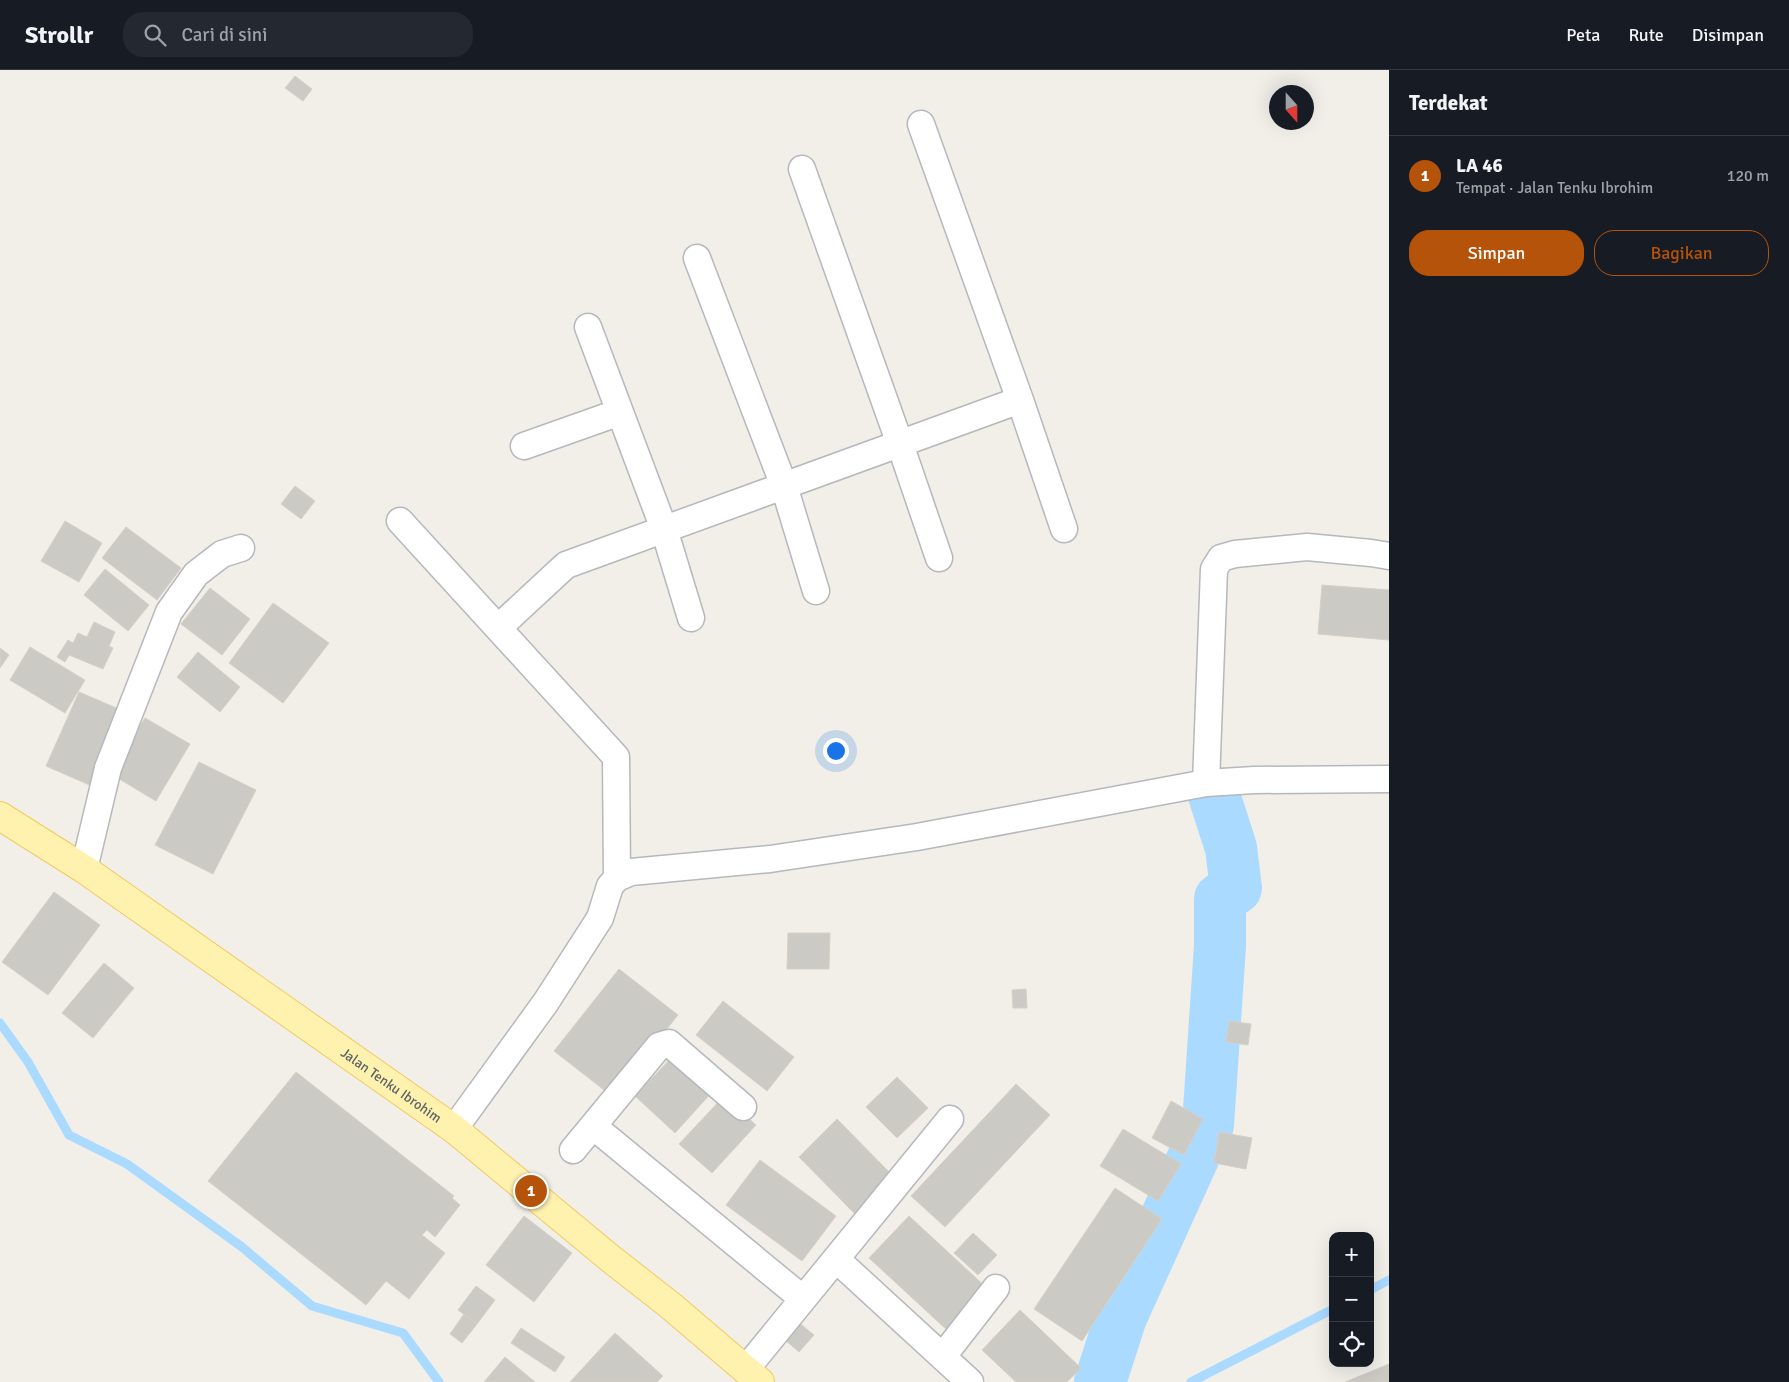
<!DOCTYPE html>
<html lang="id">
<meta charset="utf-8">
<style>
body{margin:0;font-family:Signika,sans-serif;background:#242831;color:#f1f3f6}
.controls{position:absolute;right:15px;bottom:15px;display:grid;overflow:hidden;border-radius:10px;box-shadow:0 5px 20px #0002}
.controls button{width:45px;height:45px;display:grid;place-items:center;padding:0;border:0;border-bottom:1px solid #363941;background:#171b24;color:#f1f3f6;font:25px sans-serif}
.compass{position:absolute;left:1269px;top:15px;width:45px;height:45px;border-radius:50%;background:#171b24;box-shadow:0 5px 20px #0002;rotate:159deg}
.you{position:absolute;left:835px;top:680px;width:18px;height:18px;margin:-12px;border:4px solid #fff;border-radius:50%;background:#1a73e8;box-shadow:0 0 0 8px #1a73e833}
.badge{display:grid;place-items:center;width:32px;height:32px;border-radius:50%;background:#b45309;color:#fff;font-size:16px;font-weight:700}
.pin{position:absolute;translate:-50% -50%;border:2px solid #fff;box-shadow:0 1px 5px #0006}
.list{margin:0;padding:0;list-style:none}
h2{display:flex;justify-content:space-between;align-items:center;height:65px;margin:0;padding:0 20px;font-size:21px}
h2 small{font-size:16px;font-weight:400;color:#9ea1a6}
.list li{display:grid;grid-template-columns:32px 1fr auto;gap:15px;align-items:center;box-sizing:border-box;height:80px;padding:0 20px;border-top:1px solid #363941}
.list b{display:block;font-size:19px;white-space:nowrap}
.list p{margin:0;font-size:16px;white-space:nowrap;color:#9ea1a6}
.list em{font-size:16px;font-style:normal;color:#9ea1a6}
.actions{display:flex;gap:10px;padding:15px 20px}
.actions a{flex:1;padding:11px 0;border:1px solid #b45309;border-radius:20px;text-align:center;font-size:18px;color:#b45309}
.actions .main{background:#b45309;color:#fff}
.icon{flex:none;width:28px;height:28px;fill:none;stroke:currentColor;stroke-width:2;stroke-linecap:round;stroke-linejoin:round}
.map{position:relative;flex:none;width:1389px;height:1312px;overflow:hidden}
header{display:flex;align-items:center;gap:30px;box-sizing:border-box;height:70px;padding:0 25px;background:#171b24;border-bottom:1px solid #363941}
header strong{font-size:24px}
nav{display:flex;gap:28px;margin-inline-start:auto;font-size:18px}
.search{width:350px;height:45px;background:#242831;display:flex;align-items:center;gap:12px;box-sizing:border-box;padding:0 18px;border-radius:20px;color:#9ea1a6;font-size:19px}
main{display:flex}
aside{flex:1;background:#171b24}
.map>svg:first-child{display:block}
</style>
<header>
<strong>Strollr</strong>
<div class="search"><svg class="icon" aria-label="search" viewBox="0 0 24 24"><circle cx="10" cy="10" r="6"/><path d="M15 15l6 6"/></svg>Cari di sini</div>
<nav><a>Peta</a><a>Rute</a><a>Disimpan</a></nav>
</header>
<main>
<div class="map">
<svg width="1389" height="1312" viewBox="0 0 1389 1312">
<rect width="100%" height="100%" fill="#f1efe8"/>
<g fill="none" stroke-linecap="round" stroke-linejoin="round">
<path stroke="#aadaff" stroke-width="9" d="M0,953L28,992L69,1065L127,1094L242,1177L312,1236L403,1263L439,1312
M1370,1220L1389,1210
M1191,1312L1333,1239"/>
<path stroke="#aadaff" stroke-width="52" d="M1100,1312L1121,1247L1208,1055L1220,876V829L1236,818L1231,778L1214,725"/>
</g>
<path fill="#cccac5" stroke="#d6d1c6" d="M295,6L312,19L303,31L285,18Z
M295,416L315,431L301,449L281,434Z
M65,451L102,473L79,512L41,491Z
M126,457L181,498L157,530L102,488Z
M105,499L149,535L128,561L84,525Z
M1322,515L1389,520V570L1318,564Z
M210,518L250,549L222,585L181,554Z
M273,533L329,573L283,633L229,593Z
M94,552L115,562L109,576L113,578L103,599L69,585L65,592L57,587L68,570L73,573L78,563L87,567Z
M30,577L85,610L65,643L10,610Z
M0,578L9,585L0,598Z
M198,582L240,617L220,642L177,607Z
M79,622L128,643L94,717L46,696Z
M145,648L190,674L156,731L111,704Z
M199,692L256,720L213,804L155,775Z
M54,822L100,855L48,925L2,892Z
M788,863H830L829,899H787Z
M104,893L134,918L93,968L62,943Z
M619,899L678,945L613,1027L554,981Z
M1026,919L1027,938H1013L1012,920Z
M723,931L794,987L767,1021L696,965Z
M1229,951L1251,954L1248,975L1226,972Z
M674,985L713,1021L675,1063L635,1026Z
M296,1002L454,1126L452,1128L460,1135L435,1167L427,1160L422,1165L445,1183L409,1229L386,1211L366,1235L208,1111Z
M897,1007L928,1038L897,1068L866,1037Z
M1016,1014L1050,1045L945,1157L911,1126Z
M724,1026L756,1055L712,1103L679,1074Z
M1171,1031L1203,1049L1184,1085L1152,1068Z
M837,1049L894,1107L856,1145L799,1087Z
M1123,1059L1181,1094L1158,1131L1100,1096Z
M1219,1062L1252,1068L1246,1099L1214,1093Z
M760,1090L836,1146L802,1191L726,1135Z
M1115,1118L1162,1149L1082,1271L1034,1239Z
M524,1146L572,1183L534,1232L486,1195Z
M909,1146L988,1219L948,1261L869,1188Z
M973,1163L997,1185L978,1205L954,1183Z
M476,1216L495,1230L477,1254L458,1240Z
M1020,1240L1081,1298L1067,1312H1016L982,1280Z
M464,1244L477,1254L462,1273L450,1264Z
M792,1247L814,1265L799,1282L778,1264Z
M521,1258L565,1287L555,1302L511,1273Z
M615,1263L663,1306L657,1312H570Z
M505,1287L535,1312H484Z
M1389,1294V1312H1345Z"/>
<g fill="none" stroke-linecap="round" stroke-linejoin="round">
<g stroke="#b5b8bc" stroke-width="29">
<path id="street" d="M921,54L1020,330L1064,459
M802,99L900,374L939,488
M697,188L784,416L816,521
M588,257L664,459L691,548
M524,376L620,342
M400,451L616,687L617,808
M498,558L566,495L1020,330
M1206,713L1254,710L1389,709
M84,799L108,698L169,542L196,504L222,484L241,478
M593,1056L803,1229
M454,1059L546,932L600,848L610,816L617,808L631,802L770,789L917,767L1206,713L1214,499L1221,488L1235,484L1307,477L1371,483L1389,486
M573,1080L659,976L669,973L743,1037
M836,1189L970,1312
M943,1286L996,1218
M746,1299L950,1049"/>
</g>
<g stroke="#f2c960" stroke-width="30">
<g id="primary">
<path id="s1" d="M0,746L84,799L454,1059L611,1189L671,1236L760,1312"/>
</g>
</g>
<use href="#street" stroke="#fff" stroke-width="26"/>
<use href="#primary" stroke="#fff2af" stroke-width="28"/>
</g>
<g text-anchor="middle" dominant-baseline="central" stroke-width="5" stroke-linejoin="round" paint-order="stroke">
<g font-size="14" fill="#5f6368" stroke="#fff">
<text stroke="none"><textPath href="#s1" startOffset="475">Jalan Tenku Ibrohim</textPath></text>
</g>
</g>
</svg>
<div class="controls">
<button>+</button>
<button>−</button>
<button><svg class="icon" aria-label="locate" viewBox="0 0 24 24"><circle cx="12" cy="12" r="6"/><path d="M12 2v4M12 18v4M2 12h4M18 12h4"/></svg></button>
</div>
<svg class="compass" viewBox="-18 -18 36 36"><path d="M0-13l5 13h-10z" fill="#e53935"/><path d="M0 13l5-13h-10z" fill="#9ea1a6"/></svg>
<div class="you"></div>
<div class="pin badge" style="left:531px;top:1121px">1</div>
</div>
<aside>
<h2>Terdekat<small></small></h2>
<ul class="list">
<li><span class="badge">1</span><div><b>LA 46</b><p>Tempat · Jalan Tenku Ibrohim</p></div><em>120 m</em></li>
</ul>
<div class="actions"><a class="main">Simpan</a><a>Bagikan</a></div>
</aside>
</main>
